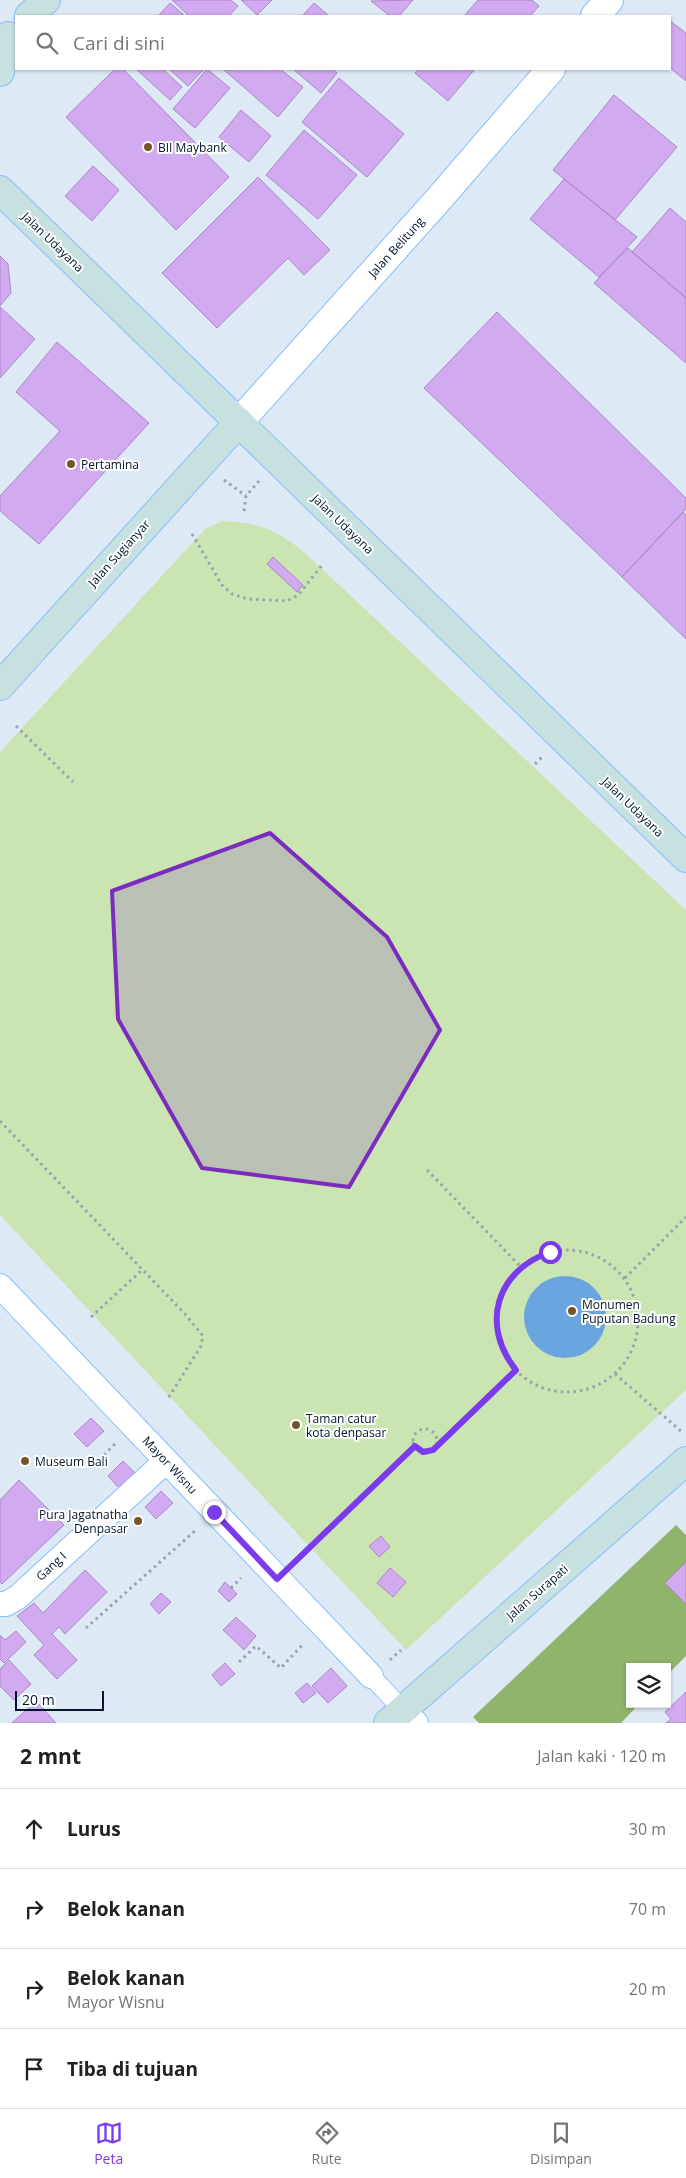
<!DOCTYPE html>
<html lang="id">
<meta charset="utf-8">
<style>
body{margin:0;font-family:"Open Sans",sans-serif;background:#f6f6f6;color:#202124}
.controls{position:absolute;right:15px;bottom:15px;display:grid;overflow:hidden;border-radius:0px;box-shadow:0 1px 4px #0004}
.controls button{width:45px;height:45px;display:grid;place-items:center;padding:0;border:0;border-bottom:1px solid #e0e0e0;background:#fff;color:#202124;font:25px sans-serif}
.scale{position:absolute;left:15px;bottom:12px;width:89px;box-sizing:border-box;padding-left:5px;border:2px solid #01162c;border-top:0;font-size:14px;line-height:18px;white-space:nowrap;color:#01162c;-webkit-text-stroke:4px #fff;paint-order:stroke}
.stop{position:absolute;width:15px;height:15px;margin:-11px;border:4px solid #7c3aed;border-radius:50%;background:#fff}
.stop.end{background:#7c3aed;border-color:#fff;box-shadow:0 1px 5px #0008}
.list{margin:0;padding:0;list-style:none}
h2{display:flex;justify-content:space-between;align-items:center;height:65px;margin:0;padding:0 20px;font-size:21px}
h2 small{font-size:16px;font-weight:400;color:#757577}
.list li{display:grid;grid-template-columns:32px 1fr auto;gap:15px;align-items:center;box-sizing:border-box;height:80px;padding:0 20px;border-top:1px solid #e0e0e0}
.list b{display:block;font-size:19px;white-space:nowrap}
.list p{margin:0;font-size:16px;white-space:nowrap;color:#757577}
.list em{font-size:16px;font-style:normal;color:#757577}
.icon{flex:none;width:28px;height:28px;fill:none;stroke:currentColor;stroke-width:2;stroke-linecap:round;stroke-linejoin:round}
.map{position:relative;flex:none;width:686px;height:1723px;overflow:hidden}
.search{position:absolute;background:#fff;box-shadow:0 1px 4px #0004;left:15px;right:15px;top:15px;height:55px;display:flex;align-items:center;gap:12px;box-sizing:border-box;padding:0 18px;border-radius:0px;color:#757577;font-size:19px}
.sheet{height:385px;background:#fff}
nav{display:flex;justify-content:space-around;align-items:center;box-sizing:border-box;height:70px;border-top:1px solid #e0e0e0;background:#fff;font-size:14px;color:#757577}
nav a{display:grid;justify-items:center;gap:2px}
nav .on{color:#7c3aed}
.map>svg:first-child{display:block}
</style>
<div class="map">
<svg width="686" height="1723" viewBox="0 0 686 1723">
<rect width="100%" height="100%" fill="#dee9f6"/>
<path fill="#cae5b2" d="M222,521C261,523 274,529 304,552L686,910V1390L406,1650L0,1215V752L205,529Z"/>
<path fill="#90b46b" d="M676,1525L686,1535V1656L667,1675V1667H630V1704H639L621,1723H479L473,1717Z"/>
<path fill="#6aa5e0" d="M524 1317a41 41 0 1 1 82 0a41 41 0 1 1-82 0Z"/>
<path fill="#d2aaf0" stroke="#ad86c9" d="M172,0H231L238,6L229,16H189Z
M241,0H272L257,15Z
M413,0L399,16H390L371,1Z
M478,0H532L539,6L530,16H464Z
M170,3L185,16H158Z
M314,3L329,16H302Z
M670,21L686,33V81L670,68Z
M115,69H123L229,177L176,230L66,117Z
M136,69H163L182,87L170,100Z
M169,69H204L188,86Z
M207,69L230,88L195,128L173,109Z
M223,69H280L303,87L278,117Z
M293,69H332L337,73L321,93Z
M419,69H475L448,101L415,73Z
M339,78L404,134L367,177L302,122Z
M614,95L677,147L615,220L553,170Z
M241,110L271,136L249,162L219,137Z
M304,130L357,175L318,219L266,175Z
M93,166L119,190L92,221L65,196Z
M258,177L330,250L304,275L288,258L217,328L162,273Z
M564,179L637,237L599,277L530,219Z
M670,208L686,222V298L632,252Z
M628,248L686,298V363L594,283Z
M0,256L8,264L11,293L0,306Z
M0,307L35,339L0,378Z
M497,312L686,498V509L622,577L424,388Z
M57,342L149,423L39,544L0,511V496L60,431L16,392Z
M683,512L686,515V639L622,577Z
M273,557L303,585L297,592L267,564Z
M91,1418L104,1431L87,1447L74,1434Z
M123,1461L135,1473L119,1488L108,1476Z
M19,1480L64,1525L2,1584L0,1582V1500Z
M161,1491L173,1503L156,1519L145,1507Z
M381,1536L390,1547L379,1557L369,1546Z
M686,1562V1604L665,1583Z
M390,1568L406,1582L393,1597L377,1583Z
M85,1570L107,1592L65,1634L59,1627L52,1634L77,1660L57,1679L34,1655L44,1645L17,1616L34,1603L43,1613Z
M225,1582L237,1594L229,1602L218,1591Z
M161,1593L171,1602L159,1614L150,1604Z
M236,1617L256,1636L244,1650L223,1630Z
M16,1631L26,1642L4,1663L0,1659V1635L5,1640Z
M9,1660L31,1684L14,1700L0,1686V1669Z
M225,1663L235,1674L221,1686L212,1675Z
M331,1668L347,1686L328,1703L312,1686Z
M307,1683L316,1693L303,1703L295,1693Z
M686,1692V1723H666L671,1719L665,1712Z
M36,1701L56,1723H12Z"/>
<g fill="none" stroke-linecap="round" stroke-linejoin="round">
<g stroke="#85bffc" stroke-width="20">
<path id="pedestrian" d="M371,1676L403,1710"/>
</g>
<g stroke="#85bffc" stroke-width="26">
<path id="minor" d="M0,1286L371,1676
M0,1604H6L18,1597L166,1461
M403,1710L416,1723"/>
</g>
<g stroke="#85bffc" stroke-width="30">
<path id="tertiary" d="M595,16L609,0
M239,422L438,200L551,69"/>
</g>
<g stroke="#85bffc" stroke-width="30">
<path id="secondary" d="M29,16L46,0
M0,72L8,36
M0,190L686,858
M0,686L239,422
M388,1723L686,1461"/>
</g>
<path stroke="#94a2b2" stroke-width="3" stroke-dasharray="2.5 4" stroke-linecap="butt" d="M224,480L246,496
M244,511L246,496L259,481
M192,534L222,585L232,594L248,599L287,601L298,595L323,564
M16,726L73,782
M535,764L542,757
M0,1121L185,1314L203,1336L201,1346L167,1400
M427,1170L521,1267
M496 1321a71 71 0 1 1 142 0a71 71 0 1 1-142 0Z
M625,1278L686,1217
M91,1317L142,1270
M615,1374L682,1432
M413 1441a12 12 0 1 1 24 0a12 12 0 1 1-24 0Z
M436,1446L516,1370
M104,1455L115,1444
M296,1560L415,1446
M231,1588L241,1578
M86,1628L196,1530
M390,1660L401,1650
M239,1662L256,1646L281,1668L304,1643"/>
<use href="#pedestrian" stroke="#fff" stroke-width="18"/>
<use href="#minor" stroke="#fff" stroke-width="24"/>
<use href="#tertiary" stroke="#fff" stroke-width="28"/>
<use href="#secondary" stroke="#c6e1e0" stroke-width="28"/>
</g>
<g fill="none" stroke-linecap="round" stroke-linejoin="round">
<path stroke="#7c3aed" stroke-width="6" d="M214,1512L277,1579L415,1446L423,1452L433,1450L516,1370C480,1325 496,1271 550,1252"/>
</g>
<path fill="#7b2cbf" fill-opacity="0.2" stroke="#7b2cbf" stroke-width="4" stroke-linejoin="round" d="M270,833L387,937L440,1030L349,1187L202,1168L118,1019L112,891Z"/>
<g fill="#76552c" stroke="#fff" stroke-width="2">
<circle cx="148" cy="147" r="5"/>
<circle cx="71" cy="464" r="5"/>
<circle cx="572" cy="1311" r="5"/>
<circle cx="296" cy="1425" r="5"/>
<circle cx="25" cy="1461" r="5"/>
<circle cx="138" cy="1521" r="5"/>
</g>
<g text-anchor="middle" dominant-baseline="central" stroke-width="4" stroke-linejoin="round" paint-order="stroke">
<g font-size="12" fill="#01162c" stroke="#fff" text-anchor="start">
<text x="158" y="147">BII Maybank</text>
<text x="81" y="464">Pertamina</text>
<text x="582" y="1304">Monumen<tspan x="582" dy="14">Puputan Badung</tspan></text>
<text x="306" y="1418">Taman catur<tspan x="306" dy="14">kota denpasar</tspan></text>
<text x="35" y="1461">Museum Bali</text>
<text x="128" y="1514" text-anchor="end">Pura Jagatnatha<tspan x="128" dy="14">Denpasar</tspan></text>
</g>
<g font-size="12" fill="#01162c" stroke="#fff">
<text transform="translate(53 242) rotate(44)">Jalan Udayana</text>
<text transform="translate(396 247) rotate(-48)">Jalan Belitung</text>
<text transform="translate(343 524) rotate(44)">Jalan Udayana</text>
<text transform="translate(119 553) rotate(-48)">Jalan Sugianyar</text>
<text transform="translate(633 807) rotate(44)">Jalan Udayana</text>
<text transform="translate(170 1465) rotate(47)">Mayor Wisnu</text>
<text transform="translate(51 1566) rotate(-43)">Gang I</text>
<text transform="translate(537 1592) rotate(-41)">Jalan Surapati</text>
</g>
</g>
</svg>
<div class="controls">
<button><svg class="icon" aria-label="layers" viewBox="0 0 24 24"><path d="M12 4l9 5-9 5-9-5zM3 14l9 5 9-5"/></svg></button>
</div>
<div class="scale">20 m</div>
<div class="stop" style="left:550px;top:1252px"></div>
<div class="stop end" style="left:214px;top:1512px"></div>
<div class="search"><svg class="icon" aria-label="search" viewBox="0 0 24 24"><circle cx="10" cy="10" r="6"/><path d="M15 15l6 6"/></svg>Cari di sini</div>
</div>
<section class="sheet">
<h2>2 mnt<small>Jalan kaki · 120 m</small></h2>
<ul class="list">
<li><svg class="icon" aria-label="ahead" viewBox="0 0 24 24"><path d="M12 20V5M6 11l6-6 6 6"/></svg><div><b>Lurus</b></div><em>30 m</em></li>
<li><svg class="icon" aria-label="right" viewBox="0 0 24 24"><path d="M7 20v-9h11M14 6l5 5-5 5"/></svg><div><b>Belok kanan</b></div><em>70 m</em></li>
<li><svg class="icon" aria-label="right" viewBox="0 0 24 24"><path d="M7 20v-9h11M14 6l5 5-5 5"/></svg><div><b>Belok kanan</b><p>Mayor Wisnu</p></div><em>20 m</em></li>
<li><svg class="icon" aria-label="arrive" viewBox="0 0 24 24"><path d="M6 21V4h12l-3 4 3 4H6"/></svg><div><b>Tiba di tujuan</b></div></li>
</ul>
</section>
<nav>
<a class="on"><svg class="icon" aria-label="map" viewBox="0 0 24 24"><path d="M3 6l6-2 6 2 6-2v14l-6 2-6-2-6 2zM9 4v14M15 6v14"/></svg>Peta</a>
<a><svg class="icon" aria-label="directions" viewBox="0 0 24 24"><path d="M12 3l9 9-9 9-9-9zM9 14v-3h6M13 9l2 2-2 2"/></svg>Rute</a>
<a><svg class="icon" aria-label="saved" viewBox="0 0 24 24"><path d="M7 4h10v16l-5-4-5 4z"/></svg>Disimpan</a>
</nav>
